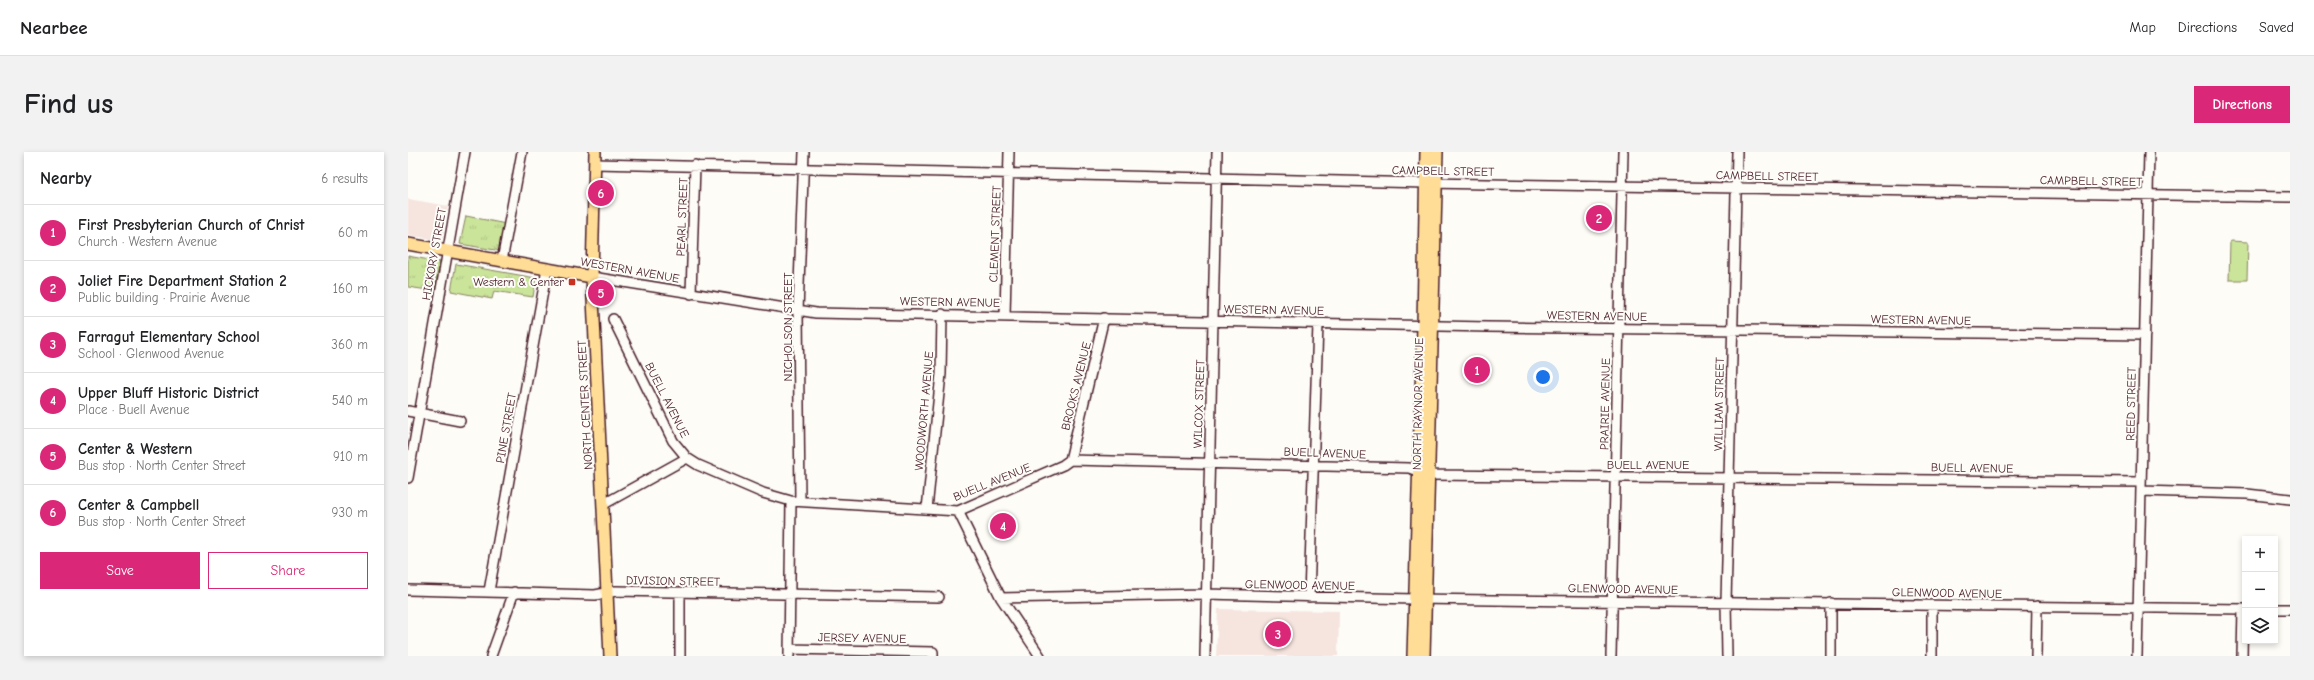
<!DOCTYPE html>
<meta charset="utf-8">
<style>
body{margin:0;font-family:"Comic Neue",sans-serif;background:#f2f2f2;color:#202124}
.controls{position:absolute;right:12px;bottom:12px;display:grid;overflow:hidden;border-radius:0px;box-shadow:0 2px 6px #0003}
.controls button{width:36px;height:36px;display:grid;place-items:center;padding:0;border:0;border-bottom:1px solid #e0e0e0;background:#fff;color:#202124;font:20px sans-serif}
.you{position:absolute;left:1135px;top:225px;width:14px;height:14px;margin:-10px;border:3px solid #fff;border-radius:50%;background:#1a73e8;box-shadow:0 0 0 6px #1a73e833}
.badge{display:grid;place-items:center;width:26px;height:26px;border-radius:50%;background:#db2777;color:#fff;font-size:13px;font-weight:700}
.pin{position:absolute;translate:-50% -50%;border:2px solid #fff;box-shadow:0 1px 4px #0006}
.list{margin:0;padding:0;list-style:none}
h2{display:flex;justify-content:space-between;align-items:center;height:52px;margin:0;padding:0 16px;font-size:17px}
h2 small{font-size:13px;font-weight:400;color:#757577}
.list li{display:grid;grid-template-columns:26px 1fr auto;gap:12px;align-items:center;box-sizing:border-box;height:56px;padding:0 16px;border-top:1px solid #e0e0e0}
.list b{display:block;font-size:15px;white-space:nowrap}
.list p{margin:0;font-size:13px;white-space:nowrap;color:#757577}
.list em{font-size:13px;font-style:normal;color:#757577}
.actions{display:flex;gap:8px;padding:12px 16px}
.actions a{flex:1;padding:9px 0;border:1px solid #db2777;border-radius:0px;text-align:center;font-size:14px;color:#db2777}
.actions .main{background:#db2777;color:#fff}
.icon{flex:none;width:22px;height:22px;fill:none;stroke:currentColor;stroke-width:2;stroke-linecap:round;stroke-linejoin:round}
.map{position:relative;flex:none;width:1882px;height:504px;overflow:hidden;border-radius:0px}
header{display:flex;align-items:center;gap:24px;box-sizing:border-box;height:56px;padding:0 20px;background:#fff;border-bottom:1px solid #e0e0e0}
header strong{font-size:19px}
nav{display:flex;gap:22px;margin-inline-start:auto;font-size:14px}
.intro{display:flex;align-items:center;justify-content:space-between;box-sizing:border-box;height:96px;padding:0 24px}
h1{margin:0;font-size:28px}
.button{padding:10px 18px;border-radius:0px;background:#db2777;color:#fff;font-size:14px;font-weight:700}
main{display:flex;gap:24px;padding:0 24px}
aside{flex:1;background:#fff;border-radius:0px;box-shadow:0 2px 6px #0003}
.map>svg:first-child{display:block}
</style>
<header>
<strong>Nearbee</strong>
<nav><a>Map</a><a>Directions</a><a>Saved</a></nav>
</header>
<div class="intro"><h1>Find us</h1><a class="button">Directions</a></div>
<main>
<aside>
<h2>Nearby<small>6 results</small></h2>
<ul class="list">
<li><span class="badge">1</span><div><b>First Presbyterian Church of Christ</b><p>Church · Western Avenue</p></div><em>60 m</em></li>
<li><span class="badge">2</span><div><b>Joliet Fire Department Station 2</b><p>Public building · Prairie Avenue</p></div><em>160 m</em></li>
<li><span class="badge">3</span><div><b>Farragut Elementary School</b><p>School · Glenwood Avenue</p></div><em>360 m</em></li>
<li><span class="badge">4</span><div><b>Upper Bluff Historic District</b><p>Place · Buell Avenue</p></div><em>540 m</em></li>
<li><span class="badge">5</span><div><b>Center &amp; Western</b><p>Bus stop · North Center Street</p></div><em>910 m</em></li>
<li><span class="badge">6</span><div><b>Center &amp; Campbell</b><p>Bus stop · North Center Street</p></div><em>930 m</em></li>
</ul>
<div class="actions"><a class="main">Save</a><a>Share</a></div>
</aside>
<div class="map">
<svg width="1882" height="504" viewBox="0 0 1882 504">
<defs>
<pattern id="grass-tufts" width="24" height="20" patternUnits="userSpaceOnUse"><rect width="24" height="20" fill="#cae49a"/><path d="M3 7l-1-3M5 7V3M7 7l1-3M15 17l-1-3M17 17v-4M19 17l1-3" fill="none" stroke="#afc385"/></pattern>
</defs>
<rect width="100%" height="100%" fill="#fdfcf7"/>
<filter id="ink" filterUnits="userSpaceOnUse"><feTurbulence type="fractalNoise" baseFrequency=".025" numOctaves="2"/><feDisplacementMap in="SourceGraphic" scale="8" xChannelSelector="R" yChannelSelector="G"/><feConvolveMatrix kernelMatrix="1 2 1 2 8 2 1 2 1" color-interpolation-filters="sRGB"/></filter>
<g filter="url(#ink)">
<path fill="#f6e4df" d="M0,47L40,54L34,89L0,83Z
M810,457L931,459L930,504H808Z
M382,499L469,500V504H382Z"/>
<path fill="url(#grass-tufts)" stroke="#8a8262" d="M58,64L98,72L93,99L52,92Z
M0,104L32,110L26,139L0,135Z
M48,112L128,126L125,145L86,139L84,147L43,139Z"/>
<path fill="#cae49a" stroke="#8a8262" d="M1822,89L1840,90L1839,128H1821Z"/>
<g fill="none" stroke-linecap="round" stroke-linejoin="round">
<g stroke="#4a1f2b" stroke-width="12">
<path id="minor" d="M187,12L1018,31L1882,45
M94,109L114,0
M184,125L408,161L1079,175L1737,183
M283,142L287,13
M597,164L601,0
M205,167L265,289L279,306L290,313L355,341L383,349L550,359L655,313L662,308L1001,316L1022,323L1733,330
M0,259L52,269
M662,308L696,166
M0,326L57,0
M1733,339L1839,342L1882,347
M392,349L390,159L396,0
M196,352L279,306
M519,357L533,222L534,162
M550,359L593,446L632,504
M0,438L187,443L208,439L531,445
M81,439L139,117
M272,441V504
M901,445L910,172
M593,446L798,442L1006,447L1837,457
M1867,457H1882
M381,497L525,500V504
M83,504L106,440
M381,504L383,349
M797,504L809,0
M1203,504L1215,0
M1319,504L1318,450L1329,0
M1423,504V451
M1524,504V453
M1628,504L1629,454
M1729,504L1741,0
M1834,504L1835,457"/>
</g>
<g stroke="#4a1f2b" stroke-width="14">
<path id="major" d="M187,0L184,125L202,504
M0,92L184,125
M1005,504L1015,174L1018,0
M1016,504L1029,0"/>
</g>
<use href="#minor" stroke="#fdfcf7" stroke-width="9"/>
<use href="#major" stroke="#ffdd96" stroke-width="11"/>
</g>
</g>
<rect fill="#c8321e" stroke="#fdfcf7" stroke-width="1.5" x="160" y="126" width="8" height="8" rx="2"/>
<g text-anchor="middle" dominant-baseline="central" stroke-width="4" stroke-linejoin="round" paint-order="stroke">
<g font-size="12" fill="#4a1f2b" stroke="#fdfcf7">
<text transform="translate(1035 19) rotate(1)">CAMPBELL STREET</text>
<text transform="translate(1359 24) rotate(1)">CAMPBELL STREET</text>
<text transform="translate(1683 29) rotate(1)">CAMPBELL STREET</text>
<text transform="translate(274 65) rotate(-88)">PEARL STREET</text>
<text transform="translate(587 82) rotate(-88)">CLEMENT STREET</text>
<text transform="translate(26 102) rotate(-80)">HICKORY STREET</text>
<text transform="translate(222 118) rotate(10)">WESTERN AVENUE</text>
<text transform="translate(542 150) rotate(1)">WESTERN AVENUE</text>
<text transform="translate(866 158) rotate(1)">WESTERN AVENUE</text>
<text transform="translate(1189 164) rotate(1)">WESTERN AVENUE</text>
<text transform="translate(1513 168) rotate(1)">WESTERN AVENUE</text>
<text transform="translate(380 175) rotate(-90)">NICHOLSON STREET</text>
<text transform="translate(668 234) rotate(-76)">BROOKS AVENUE</text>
<text transform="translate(259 248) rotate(63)">BUELL AVENUE</text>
<text transform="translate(791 252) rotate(-88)">WILCOX STREET</text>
<text transform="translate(1010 252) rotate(-89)">NORTH RAYNOR AVENUE</text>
<text transform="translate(1197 252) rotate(-89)">PRAIRIE AVENUE</text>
<text transform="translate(1311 252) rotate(-89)">WILLIAM STREET</text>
<text transform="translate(1723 252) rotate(-89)">REED STREET</text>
<text transform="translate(177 253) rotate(-93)">NORTH CENTER STREET</text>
<text transform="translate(516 259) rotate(-85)">WOODWORTH AVENUE</text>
<text transform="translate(98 276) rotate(-80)">PINE STREET</text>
<text transform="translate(917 301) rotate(2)">BUELL AVENUE</text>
<text x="1240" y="313">BUELL AVENUE</text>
<text transform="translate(1564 316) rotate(1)">BUELL AVENUE</text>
<text transform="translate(584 330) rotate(-22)">BUELL AVENUE</text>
<text transform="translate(265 429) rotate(1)">DIVISION STREET</text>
<text transform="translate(892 433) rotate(1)">GLENWOOD AVENUE</text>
<text transform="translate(1215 437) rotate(1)">GLENWOOD AVENUE</text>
<text transform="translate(1539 441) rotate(1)">GLENWOOD AVENUE</text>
<text transform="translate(454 486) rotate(1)">JERSEY AVENUE</text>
</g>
<g font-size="12" fill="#4a1f2b" stroke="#fdfcf7" text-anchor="end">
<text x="156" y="130">Western &amp; Center</text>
</g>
</g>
</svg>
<div class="controls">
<button>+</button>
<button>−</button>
<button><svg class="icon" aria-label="layers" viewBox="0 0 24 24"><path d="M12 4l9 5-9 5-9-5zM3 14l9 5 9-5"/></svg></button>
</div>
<div class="you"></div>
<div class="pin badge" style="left:1069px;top:218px">1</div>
<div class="pin badge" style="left:1191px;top:66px">2</div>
<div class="pin badge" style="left:870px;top:482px">3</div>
<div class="pin badge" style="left:595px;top:374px">4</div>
<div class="pin badge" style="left:193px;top:141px">5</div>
<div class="pin badge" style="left:193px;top:41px">6</div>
</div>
</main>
